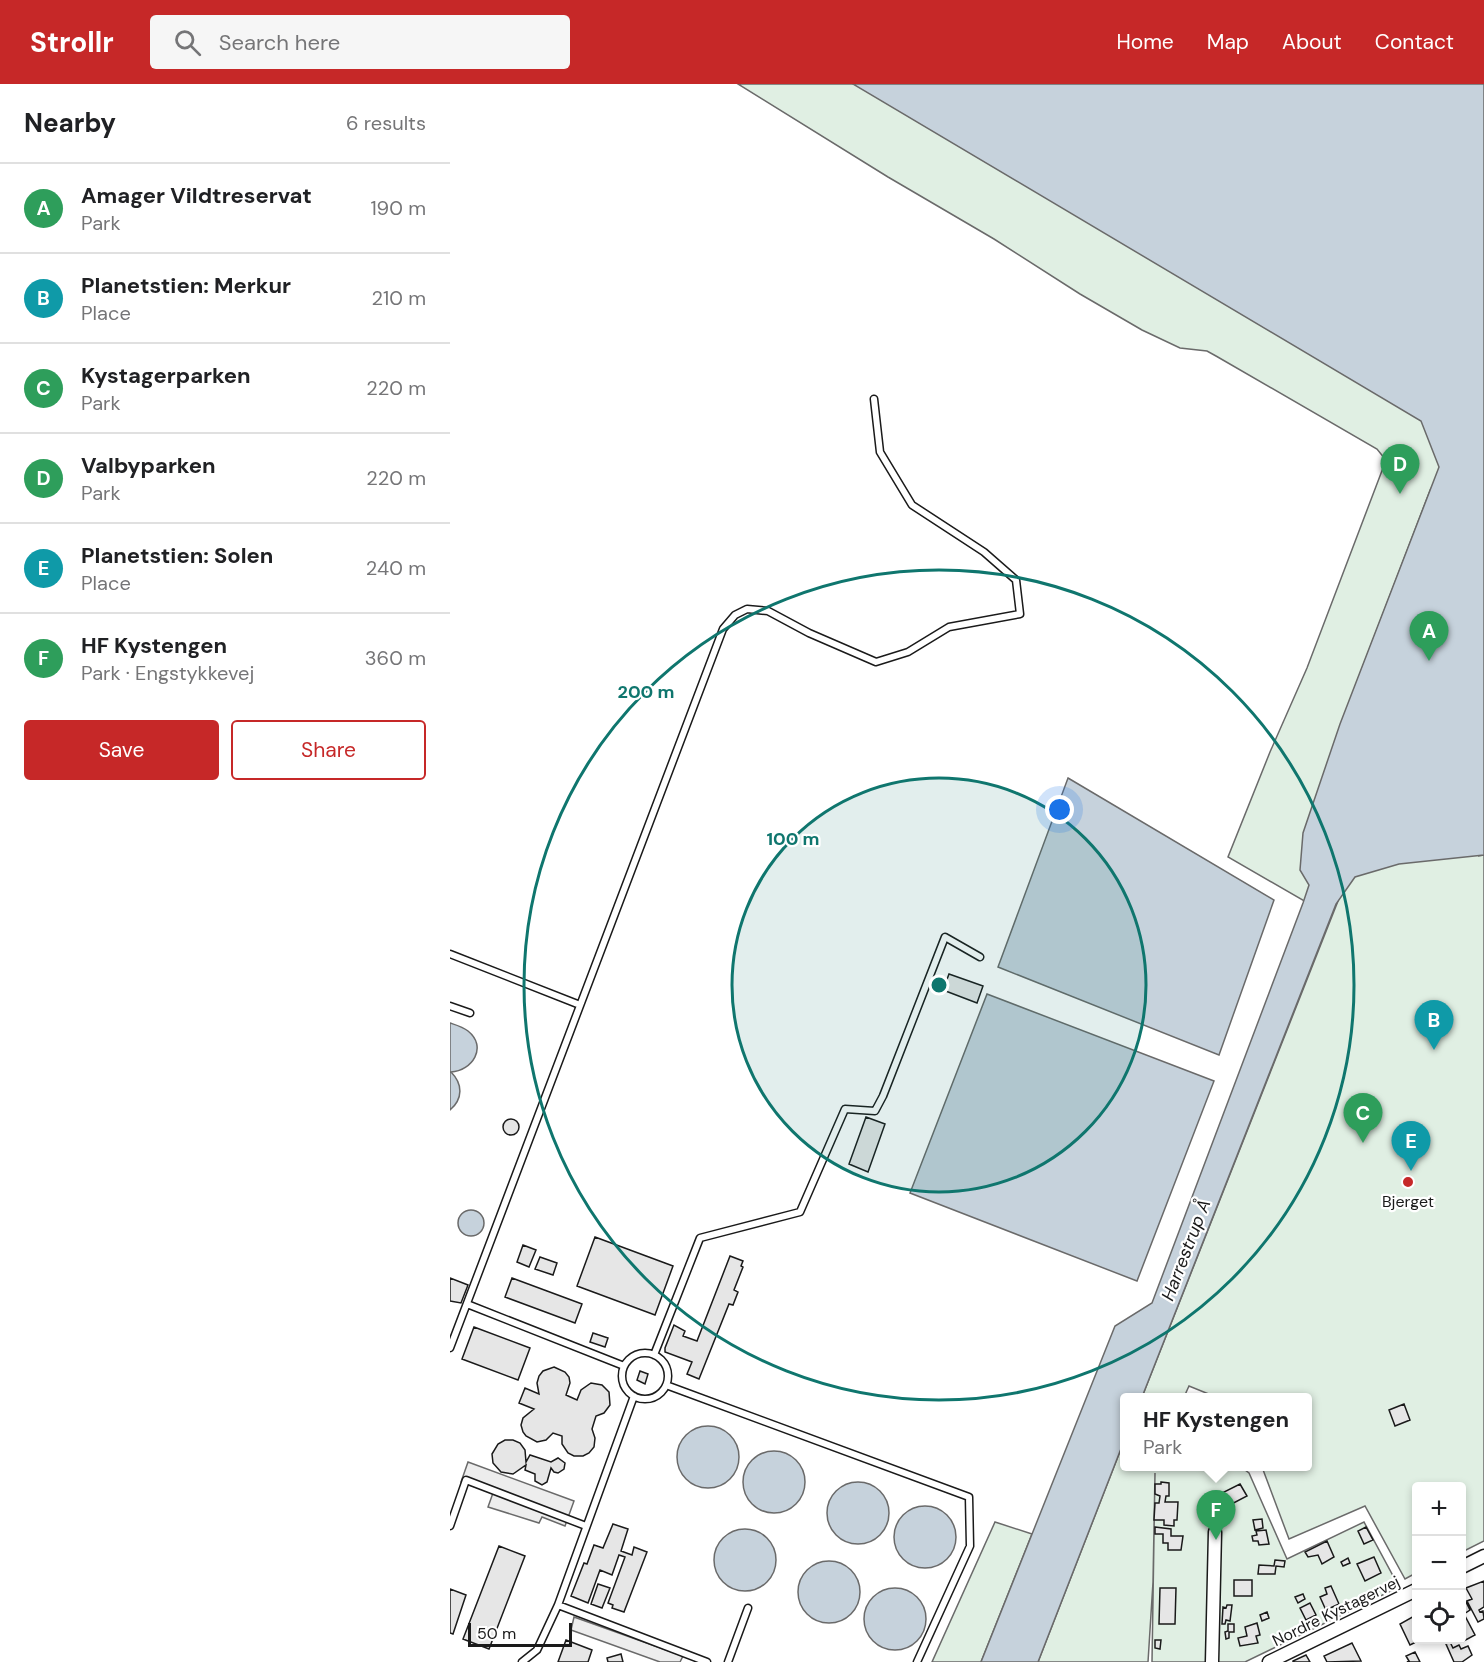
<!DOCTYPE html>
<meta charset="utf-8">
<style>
body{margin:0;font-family:"DM Sans",sans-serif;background:#f6f6f6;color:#202124}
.controls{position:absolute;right:18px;bottom:18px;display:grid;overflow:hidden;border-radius:6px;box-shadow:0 3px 9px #0003}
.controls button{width:54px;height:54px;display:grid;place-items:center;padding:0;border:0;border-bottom:2px solid #e0e0e0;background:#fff;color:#202124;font:30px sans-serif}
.scale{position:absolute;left:18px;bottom:15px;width:104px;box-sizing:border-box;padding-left:6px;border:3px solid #1a1a1a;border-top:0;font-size:16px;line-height:21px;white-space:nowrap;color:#1a1a1a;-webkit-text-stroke:4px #fff;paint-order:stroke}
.you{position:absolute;left:610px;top:726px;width:21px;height:21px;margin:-15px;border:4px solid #fff;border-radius:50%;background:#1a73e8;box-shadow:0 0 0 9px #1a73e833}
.badge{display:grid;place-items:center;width:39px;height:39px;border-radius:50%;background:#c62828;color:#fff;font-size:20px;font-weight:700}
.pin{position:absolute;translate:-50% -50px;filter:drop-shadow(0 2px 3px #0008)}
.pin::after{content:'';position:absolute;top:32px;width:21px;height:18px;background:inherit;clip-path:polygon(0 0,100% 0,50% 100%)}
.popup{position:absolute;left:670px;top:1309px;width:192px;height:78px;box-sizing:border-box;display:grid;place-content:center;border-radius:6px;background:#fff;filter:drop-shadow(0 2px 4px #0005);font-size:20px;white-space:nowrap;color:#757577}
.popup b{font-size:22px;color:#202124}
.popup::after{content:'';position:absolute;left:50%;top:100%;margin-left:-12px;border:12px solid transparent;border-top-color:#fff}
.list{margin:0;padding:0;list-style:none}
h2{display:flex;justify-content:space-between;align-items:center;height:78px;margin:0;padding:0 24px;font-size:26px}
h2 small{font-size:20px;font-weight:400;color:#757577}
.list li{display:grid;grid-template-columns:39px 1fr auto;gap:18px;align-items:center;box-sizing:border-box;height:90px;padding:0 24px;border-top:2px solid #e0e0e0}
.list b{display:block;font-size:22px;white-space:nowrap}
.list p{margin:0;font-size:20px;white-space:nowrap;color:#757577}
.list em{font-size:20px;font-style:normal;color:#757577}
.actions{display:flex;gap:12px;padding:18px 24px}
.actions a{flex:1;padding:14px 0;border:2px solid #c62828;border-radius:6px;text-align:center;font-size:21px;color:#c62828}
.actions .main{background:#c62828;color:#fff}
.icon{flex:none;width:33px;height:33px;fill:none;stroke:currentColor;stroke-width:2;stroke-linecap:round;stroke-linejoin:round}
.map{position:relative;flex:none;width:1034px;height:1578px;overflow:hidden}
header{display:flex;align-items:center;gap:36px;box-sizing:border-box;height:84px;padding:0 30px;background:#c62828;color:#fff}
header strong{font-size:28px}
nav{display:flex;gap:33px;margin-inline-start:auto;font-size:21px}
.search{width:420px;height:54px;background:#f6f6f6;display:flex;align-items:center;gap:15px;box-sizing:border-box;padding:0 21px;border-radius:6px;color:#757577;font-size:22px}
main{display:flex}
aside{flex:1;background:#fff}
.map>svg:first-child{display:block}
</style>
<header>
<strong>Strollr</strong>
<div class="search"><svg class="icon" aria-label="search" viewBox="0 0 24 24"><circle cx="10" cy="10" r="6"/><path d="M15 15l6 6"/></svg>Search here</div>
<nav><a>Home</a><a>Map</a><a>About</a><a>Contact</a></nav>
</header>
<main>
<aside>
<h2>Nearby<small>6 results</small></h2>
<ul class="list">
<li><span class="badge" style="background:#2e9e5b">A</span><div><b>Amager Vildtreservat</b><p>Park</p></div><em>190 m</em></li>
<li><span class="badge" style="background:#0f9aa8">B</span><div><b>Planetstien: Merkur</b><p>Place</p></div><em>210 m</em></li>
<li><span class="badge" style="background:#2e9e5b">C</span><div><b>Kystagerparken</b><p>Park</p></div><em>220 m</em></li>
<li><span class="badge" style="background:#2e9e5b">D</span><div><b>Valbyparken</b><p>Park</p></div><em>220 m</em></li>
<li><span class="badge" style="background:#0f9aa8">E</span><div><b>Planetstien: Solen</b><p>Place</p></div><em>240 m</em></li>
<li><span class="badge" style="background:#2e9e5b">F</span><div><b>HF Kystengen</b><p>Park · Engstykkevej</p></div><em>360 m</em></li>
</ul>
<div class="actions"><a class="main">Save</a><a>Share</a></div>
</aside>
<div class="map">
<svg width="1034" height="1578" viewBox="0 0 1034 1578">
<rect width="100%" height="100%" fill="#fff"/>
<path fill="#e0efe3" stroke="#6a6a6a" stroke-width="1.5" d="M288,0H1034V769L1028,772L1034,771V1457L1012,1468V1402H966V1489L955,1495L915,1422L839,1455L812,1383L858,1382V1314L766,1313L739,1302L734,1313H692L888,817L981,404L905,603L861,806L856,818L778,773L820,668L857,584L933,384L935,375L927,365L766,272L757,267L730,264L692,246L630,210L544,155L438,93Z
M674,1357V1382L791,1383L799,1389L837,1475L914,1438L949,1503L795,1578H702L705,1389L703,1498L698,1578H588Z
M545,1438L582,1450L531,1578H482Z"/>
<path fill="#ededed" stroke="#6a6a6a" stroke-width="1.5" d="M18,1378L124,1417L115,1442L92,1433L89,1439L38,1423L43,1409L11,1398Z
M124,1533L233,1572L230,1578H210L121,1546Z"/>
<path fill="#c6d2dc" stroke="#6a6a6a" stroke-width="1.5" d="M403,0H1034V771L949,780L905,793L886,820L692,1313L674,1314V1357L588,1578H531L665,1242L702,1219L853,819L859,801L850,786L853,749L890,640L989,383L971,337Z
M618,694L824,816L769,971L548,883Z
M537,910L764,997L687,1197L460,1109Z
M0,939C6,941 13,943 18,947C38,963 22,987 1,988C13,1000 13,1015 0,1026Z
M8 1139a13 13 0 1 1 26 0a13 13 0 1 1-26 0Z
M227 1373a31 31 0 1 1 62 0a31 31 0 1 1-62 0Z
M293 1398a31 31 0 1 1 62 0a31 31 0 1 1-62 0Z
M377 1429a31 31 0 1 1 62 0a31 31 0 1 1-62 0Z
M444 1453a31 31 0 1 1 62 0a31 31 0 1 1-62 0Z
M264 1476a31 31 0 1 1 62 0a31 31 0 1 1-62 0Z
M348 1508a31 31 0 1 1 62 0a31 31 0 1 1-62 0Z
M414 1535a31 31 0 1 1 62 0a31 31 0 1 1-62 0Z"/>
<path fill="#e6e6e6" stroke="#1a1a1a" stroke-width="1.5" d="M499,890L533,902L527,919L493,906Z
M416,1033L435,1040L418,1088L399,1080Z
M53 1043a8 8 0 1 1 16 0a8 8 0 1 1-16 0Z
M145,1153L223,1182L205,1231L127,1202Z
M73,1161L86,1166L79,1183L67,1178Z
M280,1172L293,1177L291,1182L293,1183L284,1206L288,1208L283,1221L279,1220L249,1295L237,1290L242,1278L215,1268V1264L224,1241L235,1247L233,1252L247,1257Z
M90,1173L107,1179L103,1191L85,1185Z
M0,1194L18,1201L11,1219L0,1217Z
M62,1194L132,1220L125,1239L55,1213Z
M24,1243L80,1264L68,1296L12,1275Z
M143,1249L158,1254L155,1263L140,1258Z
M104,1283L115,1288L119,1293L120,1299L116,1311L127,1316L131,1306L141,1299L152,1301L159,1308L160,1321L154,1329L146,1332L142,1345L145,1354L144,1363L139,1369L133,1372H124L118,1369L112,1360V1352L103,1349L96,1356L87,1358L76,1352L73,1348L71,1341L73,1334L84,1325L69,1319L75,1304L89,1310L87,1299L89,1292L93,1287Z
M190,1287L198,1290L195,1300L187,1296Z
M954,1320L960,1336L945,1342L939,1326Z
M55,1356H63L70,1359L75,1366L76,1378L80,1371L101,1378L108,1374L115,1379L114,1385L108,1389L104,1388L101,1384L97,1398L92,1401L85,1397V1390L75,1386L76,1381L63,1390L51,1388L43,1379L42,1370L48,1360Z
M711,1398L719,1399V1412H716L715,1418H728L727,1436H724V1442L714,1441V1436H704L705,1419H709L710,1412L705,1410V1400H711Z
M790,1400L797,1412L776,1423L770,1410Z
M812,1435L813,1444L805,1446L803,1436Z
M163,1440L178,1445L171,1467L182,1471L184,1463L197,1468L174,1528L162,1524L163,1521L158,1519L175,1473L169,1471L162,1491L150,1486L138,1519L121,1512L134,1479L137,1480L144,1461L153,1464Z
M705,1443L721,1445V1452H733L731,1466H718V1459H713V1450H705Z
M916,1443L923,1456L914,1460L908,1447Z
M816,1446L819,1460L809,1461L808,1457H803L802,1452L807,1451L806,1447Z
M877,1457L884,1473L872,1480L868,1471L858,1473L855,1468Z
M49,1462L75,1472L39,1565L13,1555Z
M924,1473L931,1489L915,1497L907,1480Z
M898,1474L900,1479L893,1482L891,1478Z
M825,1476L835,1477L834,1483L826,1482L825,1490H808L809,1481L824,1482Z
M784,1496H802V1512H784Z
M1034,1497V1523L1029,1526L1030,1528L1033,1527L1034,1535L1028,1538L1017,1517L1022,1515L1016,1504Z
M148,1500L160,1504L152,1524L141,1520Z
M881,1502L889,1520L878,1525V1523L875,1524L870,1513L877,1510L875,1504Z
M710,1504H726L725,1540H709Z
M0,1505L16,1511L3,1550L0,1549Z
M853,1510L855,1515L848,1519L845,1513Z
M1012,1518L1013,1520L1016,1518L1020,1526L1014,1530L1025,1551L1010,1559L1008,1556H1012Z
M860,1519L866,1531L856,1536L850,1524Z
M777,1521H782L780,1537L776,1536L775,1540H772L773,1523L776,1524Z
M817,1528L819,1534L812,1537L810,1531Z
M966,1531V1556H970L960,1561L950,1540Z
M807,1539L810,1551L806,1552L808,1559L790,1562L788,1554L797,1552L795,1543Z
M778,1540H784V1548H779V1554L776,1555L775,1548L778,1547Z
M116,1556L142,1566L138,1578H108Z
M705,1556H711L710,1565L705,1564Z
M1000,1558L1003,1564L1009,1561L1011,1565L1018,1562L1022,1571L1012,1578H1004L996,1560Z
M902,1559L911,1577L877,1578L874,1572Z
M965,1568L970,1578H957L959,1577L956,1572Z
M171,1570L173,1578H158L157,1574Z
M856,1571L860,1578H843V1577Z"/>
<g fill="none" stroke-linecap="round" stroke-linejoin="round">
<g stroke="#1a1a1a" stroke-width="9">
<path id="lane" d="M0,870L130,921
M0,922L20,929
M17,1220L174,1282
M0,1264L273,545L285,531L297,525L318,527L359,549L426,578L458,568L499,543L570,530L566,496L534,468L462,421L430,368L424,315
M172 1292a23 23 0 1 1 46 0a23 23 0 1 1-46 0Z
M204,1271L250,1154L350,1128L395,1025L425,1027L433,1012L495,853L530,873
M216,1301L519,1413L520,1462L467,1578
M0,1442L16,1396L136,1442
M108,1521L257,1578
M72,1578L87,1566L108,1521L184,1312
M278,1578L298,1524"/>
</g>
<g stroke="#1a1a1a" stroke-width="15">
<path id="street" d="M1012,1483L1034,1472
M762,1578L765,1448
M819,1578L966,1506"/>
</g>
<use href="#lane" stroke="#fff" stroke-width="6"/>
<use href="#street" stroke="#fff" stroke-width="12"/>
</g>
<circle cx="489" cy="901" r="207" fill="#0f766e" fill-opacity=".12"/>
<g fill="none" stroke="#0f766e" stroke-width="3">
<circle cx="489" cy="901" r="207"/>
<circle cx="489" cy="901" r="415"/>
</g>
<circle fill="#c62828" stroke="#fff" stroke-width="2" cx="958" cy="1098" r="6"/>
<g text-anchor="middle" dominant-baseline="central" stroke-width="4.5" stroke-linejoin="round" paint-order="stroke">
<g font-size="16" fill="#1a1a1a" stroke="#fff">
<text x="958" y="1117">Bjerget</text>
</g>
<g font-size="16" fill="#1a1a1a" stroke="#fff">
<text transform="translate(886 1527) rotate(-26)">Nordre Kystagervej</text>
</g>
<g font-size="18" font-style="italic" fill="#1a1a1a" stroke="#fff">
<text transform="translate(736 1166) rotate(-69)">Harrestrup Å</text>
</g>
</g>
<circle cx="489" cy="901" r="9" fill="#0f766e" stroke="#fff" stroke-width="3"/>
<g font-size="18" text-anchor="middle" font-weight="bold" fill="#0f766e" stroke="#fff" stroke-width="4.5" stroke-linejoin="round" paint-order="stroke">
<text x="196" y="614">200 m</text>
<text x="343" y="761">100 m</text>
</g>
</svg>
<div class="controls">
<button>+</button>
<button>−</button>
<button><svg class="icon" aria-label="locate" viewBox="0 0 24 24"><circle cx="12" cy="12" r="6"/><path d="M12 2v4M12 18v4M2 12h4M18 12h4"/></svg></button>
</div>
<div class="scale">50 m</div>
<div class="you"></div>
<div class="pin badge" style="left:979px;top:577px;background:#2e9e5b">A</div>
<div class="pin badge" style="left:984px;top:966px;background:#0f9aa8">B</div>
<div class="pin badge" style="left:913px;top:1059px;background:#2e9e5b">C</div>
<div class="pin badge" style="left:950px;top:410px;background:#2e9e5b">D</div>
<div class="pin badge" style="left:961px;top:1087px;background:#0f9aa8">E</div>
<div class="pin badge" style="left:766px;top:1456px;background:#2e9e5b">F</div>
<div class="popup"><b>HF Kystengen</b>Park</div>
</div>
</main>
